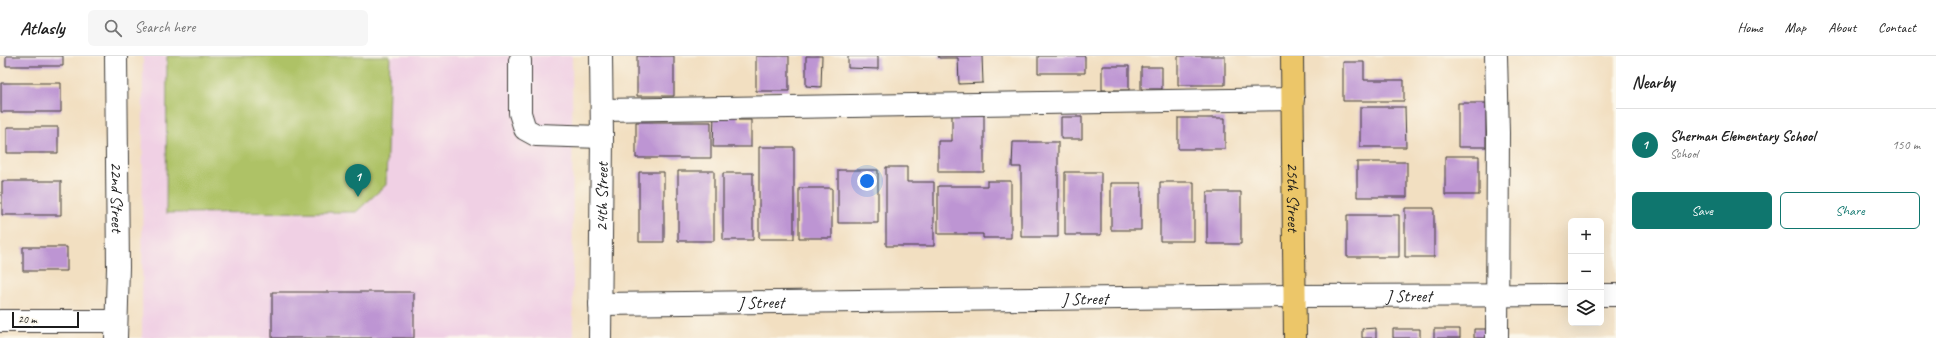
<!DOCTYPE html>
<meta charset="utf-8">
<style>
body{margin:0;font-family:Caveat,sans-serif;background:#f6f6f6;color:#222}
.controls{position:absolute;right:12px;bottom:12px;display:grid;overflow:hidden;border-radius:6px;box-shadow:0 4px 16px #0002}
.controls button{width:36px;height:36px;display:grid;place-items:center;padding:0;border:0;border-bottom:1px solid #e0e0e0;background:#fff;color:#222;font:20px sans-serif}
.scale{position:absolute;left:12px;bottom:10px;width:67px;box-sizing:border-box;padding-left:4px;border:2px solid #1c1c1c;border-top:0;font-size:11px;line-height:14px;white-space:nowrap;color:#1c1c1c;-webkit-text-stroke:3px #fbf7ec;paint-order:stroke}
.you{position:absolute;left:867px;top:125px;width:14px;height:14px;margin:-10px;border:3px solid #fff;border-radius:50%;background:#1a73e8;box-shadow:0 0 0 6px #1a73e833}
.badge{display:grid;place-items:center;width:26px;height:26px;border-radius:50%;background:#0f766e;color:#fff;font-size:13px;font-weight:700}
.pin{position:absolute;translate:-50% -33px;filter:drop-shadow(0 1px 2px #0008)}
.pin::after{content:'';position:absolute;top:21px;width:14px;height:12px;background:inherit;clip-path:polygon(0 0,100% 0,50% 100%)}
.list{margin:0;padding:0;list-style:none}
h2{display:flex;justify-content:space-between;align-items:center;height:52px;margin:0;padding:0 16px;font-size:17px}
h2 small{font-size:13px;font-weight:400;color:#767676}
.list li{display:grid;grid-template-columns:26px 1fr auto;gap:12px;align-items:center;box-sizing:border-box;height:72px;padding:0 16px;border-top:1px solid #e0e0e0}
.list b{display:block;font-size:15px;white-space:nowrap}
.list p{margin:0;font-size:13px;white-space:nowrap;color:#767676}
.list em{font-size:13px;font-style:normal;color:#767676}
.actions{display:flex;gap:8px;padding:12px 16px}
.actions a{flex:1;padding:9px 0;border:1px solid #0f766e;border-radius:6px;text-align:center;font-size:14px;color:#0f766e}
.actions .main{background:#0f766e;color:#fff}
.icon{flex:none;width:22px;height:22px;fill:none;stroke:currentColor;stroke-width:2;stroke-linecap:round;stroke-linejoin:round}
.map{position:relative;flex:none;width:1616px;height:282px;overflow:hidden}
header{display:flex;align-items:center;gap:24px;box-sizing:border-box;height:56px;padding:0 20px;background:#fff;border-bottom:1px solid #e0e0e0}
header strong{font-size:19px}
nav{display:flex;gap:22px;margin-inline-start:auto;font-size:14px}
.search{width:280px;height:36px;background:#f6f6f6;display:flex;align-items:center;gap:10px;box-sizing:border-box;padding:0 14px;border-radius:6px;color:#767676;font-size:15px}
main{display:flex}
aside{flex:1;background:#fff}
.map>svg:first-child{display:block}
</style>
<header>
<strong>Atlasly</strong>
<div class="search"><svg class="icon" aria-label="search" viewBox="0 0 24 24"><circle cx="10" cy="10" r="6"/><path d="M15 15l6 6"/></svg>Search here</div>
<nav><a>Home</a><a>Map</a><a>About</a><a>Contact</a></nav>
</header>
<main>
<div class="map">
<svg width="1616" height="282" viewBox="0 0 1616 282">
<rect width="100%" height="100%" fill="#fbf7ec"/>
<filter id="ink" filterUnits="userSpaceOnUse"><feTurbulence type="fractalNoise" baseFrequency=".025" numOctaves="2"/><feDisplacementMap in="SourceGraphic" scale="8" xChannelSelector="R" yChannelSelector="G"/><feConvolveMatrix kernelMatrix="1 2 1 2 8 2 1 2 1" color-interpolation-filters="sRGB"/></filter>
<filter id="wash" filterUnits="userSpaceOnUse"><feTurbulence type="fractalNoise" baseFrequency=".012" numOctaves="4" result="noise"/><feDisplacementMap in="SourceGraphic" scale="16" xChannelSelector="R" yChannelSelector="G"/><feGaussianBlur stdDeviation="0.9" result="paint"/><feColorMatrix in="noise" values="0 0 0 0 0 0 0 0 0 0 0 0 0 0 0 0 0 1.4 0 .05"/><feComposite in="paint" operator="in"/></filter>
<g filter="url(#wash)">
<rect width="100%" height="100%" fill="#f2dfc1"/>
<path fill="#f0d0e4" d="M143,0H572L573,282H142Z"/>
<path fill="#aec266" stroke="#656f41" d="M167,0H390L386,129L356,156L166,157Z"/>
<g id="blocks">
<path fill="#bd95d3" d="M6,0H63V10H6Z
M637,0H674V40H637Z
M756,0H789V35H756Z
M806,0H822L821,31L806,30Z
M848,0H878V13L848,12Z
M938,0H982L983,27L959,28L958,2H939Z
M1038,0H1085V17H1038Z
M1178,0H1225V29H1178Z
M1343,6H1364V24H1404V45H1343Z
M1102,10H1129V34H1102Z
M1141,11H1162V33H1141Z
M1,27H61V56H1Z
M1458,47H1486V91H1458Z
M1360,51H1405L1406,91H1360Z
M714,57H738V64H751V91H713Z
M952,59H984V116H938V85H952Z
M1061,61H1082V83H1061Z
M1178,62H1225V93H1178Z
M636,66H711V102H636Z
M7,71H58V97H7Z
M1013,86H1058V181H1021V111H1012Z
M759,91H794V183H759Z
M1445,100H1479V139H1445Z
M1357,106H1407V141H1357Z
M886,111H907V126H934V190H886Z
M838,114H878V167H838Z
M678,115H714V185H678Z
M639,116H664V186H639Z
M1065,116H1101V179H1065Z
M723,117H753V184H723Z
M2,125H61V159H2Z
M987,125H1011V182H983V178H938V130H987Z
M1160,126H1194V185H1160Z
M1111,127H1141V174H1111Z
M799,132H832V182H799Z
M1207,136H1241V188H1207Z
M1405,152H1434V201H1405Z
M1347,159H1399V201H1347Z
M23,191H67V215H23Z
M272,236H414V282H272Z
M1376,272V282H1362V273Z
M1393,273H1420V282H1393Z
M1434,273H1460V282H1434Z
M1474,273H1487V282H1474Z"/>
</g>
</g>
<g filter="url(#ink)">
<use href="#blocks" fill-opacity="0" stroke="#3c3935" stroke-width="1"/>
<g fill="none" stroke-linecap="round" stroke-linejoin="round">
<g stroke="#3c3935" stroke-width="24">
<g id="minor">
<path id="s1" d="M116,0L118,211L116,282"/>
<path d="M1496,0L1498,77L1497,282"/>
<path d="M520,5V57L525,73L536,79L602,81"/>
<path d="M602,54L1293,43"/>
<path d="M1601,239H1616"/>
<path id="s2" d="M600,248L1294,240L1571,239"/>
<path d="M0,265H116"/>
<path id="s3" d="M600,282L602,81L601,0"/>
</g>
</g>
<g stroke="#3c3935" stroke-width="24">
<g id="major">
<path id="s4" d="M1292,0L1295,282"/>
</g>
</g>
<use href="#minor" stroke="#fff" stroke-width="22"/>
<use href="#major" stroke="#ecc669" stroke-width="22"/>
</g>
</g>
<g text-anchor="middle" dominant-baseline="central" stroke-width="3.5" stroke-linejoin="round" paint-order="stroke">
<g font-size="17" fill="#1c1c1c" stroke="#fbf7ec">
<text stroke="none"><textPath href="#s1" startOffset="141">22nd Street</textPath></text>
<text stroke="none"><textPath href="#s3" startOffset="141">24th Street</textPath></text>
<text stroke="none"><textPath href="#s4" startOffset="141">25th Street</textPath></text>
<text stroke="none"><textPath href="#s2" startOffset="809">J Street</textPath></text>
<text stroke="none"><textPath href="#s2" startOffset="485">J Street</textPath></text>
<text stroke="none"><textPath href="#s2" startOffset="161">J Street</textPath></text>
</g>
</g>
</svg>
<div class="controls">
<button>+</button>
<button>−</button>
<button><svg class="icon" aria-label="layers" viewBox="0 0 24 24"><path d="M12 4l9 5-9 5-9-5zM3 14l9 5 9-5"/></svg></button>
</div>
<div class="scale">20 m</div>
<div class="you"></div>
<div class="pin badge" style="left:358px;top:141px">1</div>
</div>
<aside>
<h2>Nearby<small></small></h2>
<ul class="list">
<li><span class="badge">1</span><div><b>Sherman Elementary School</b><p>School</p></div><em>150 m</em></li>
</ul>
<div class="actions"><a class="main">Save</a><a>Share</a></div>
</aside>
</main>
